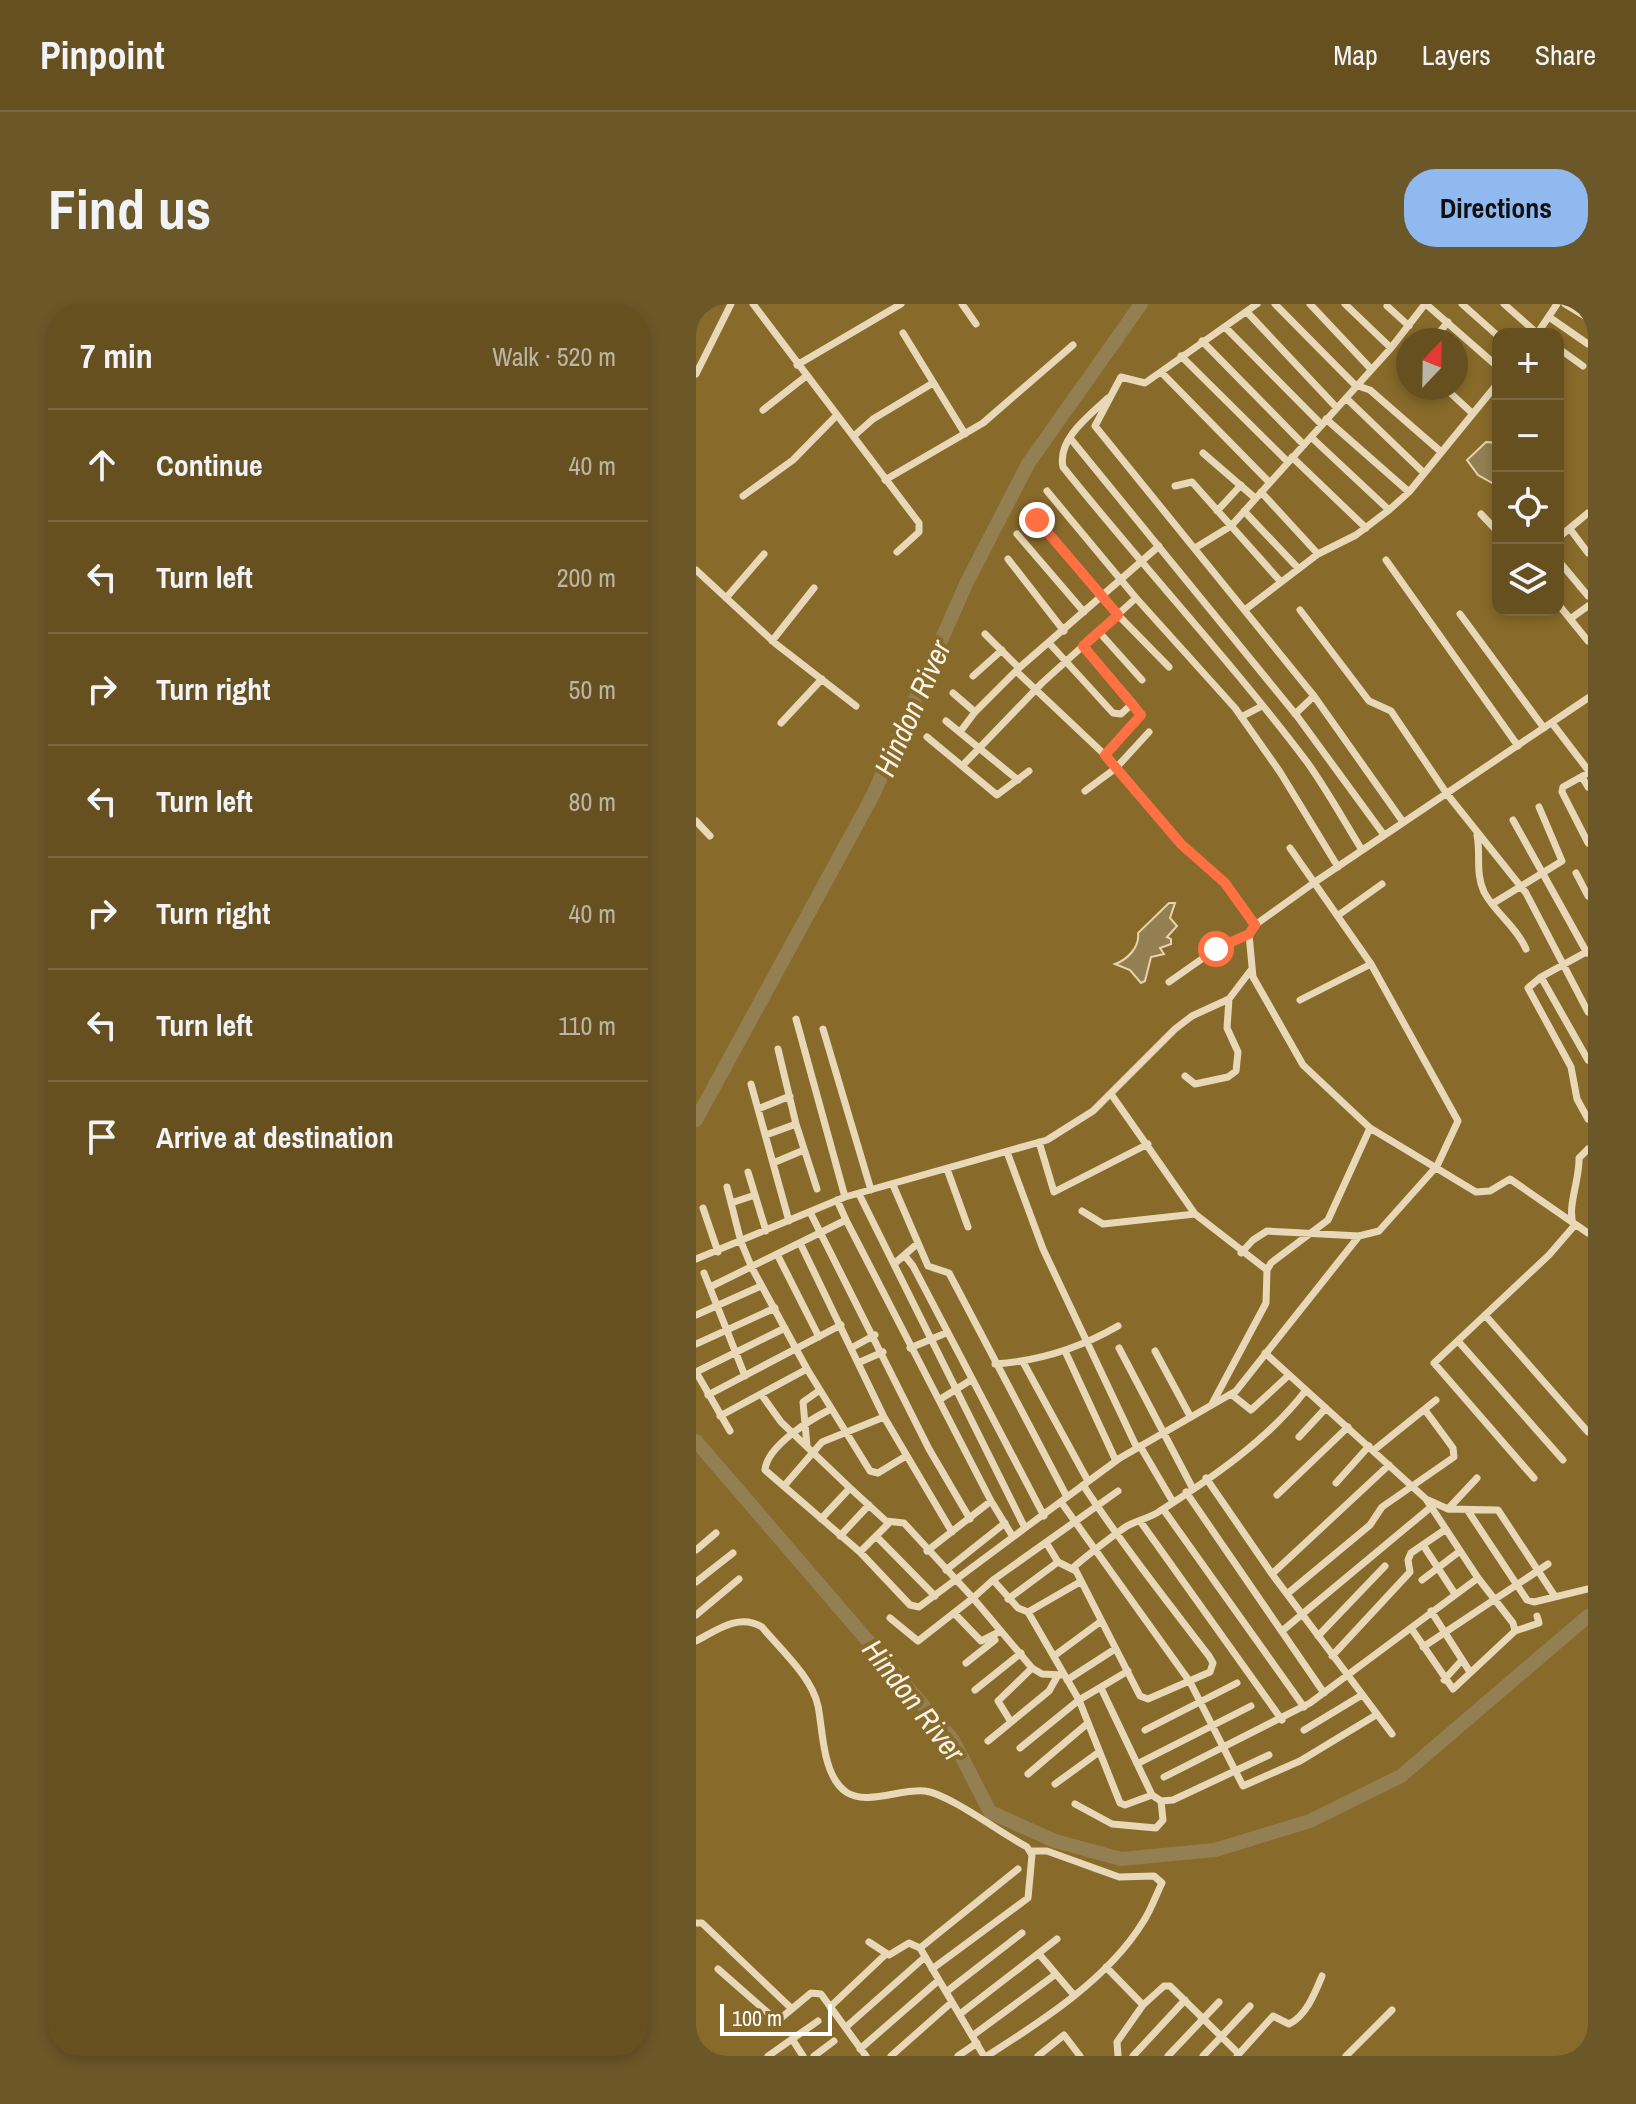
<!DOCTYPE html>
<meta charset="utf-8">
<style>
body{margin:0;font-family:"Archivo Narrow",sans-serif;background:#6c5729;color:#f1f3f6}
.controls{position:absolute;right:24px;top:24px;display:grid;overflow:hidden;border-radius:16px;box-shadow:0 4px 12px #0003}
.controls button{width:72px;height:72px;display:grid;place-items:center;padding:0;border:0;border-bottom:2px solid #79673e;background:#665020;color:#f1f3f6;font:40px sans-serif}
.compass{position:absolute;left:700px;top:24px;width:72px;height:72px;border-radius:50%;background:#665020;box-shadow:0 4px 12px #0003;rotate:22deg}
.scale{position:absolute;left:24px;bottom:20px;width:112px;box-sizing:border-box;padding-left:8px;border:4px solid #fff;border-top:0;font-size:22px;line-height:28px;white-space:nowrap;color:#fff;-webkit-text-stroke:6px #886b2a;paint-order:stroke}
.stop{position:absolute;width:24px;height:24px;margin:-18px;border:6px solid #ff7043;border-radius:50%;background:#fff}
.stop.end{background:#ff7043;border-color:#fff;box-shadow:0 2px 8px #0008}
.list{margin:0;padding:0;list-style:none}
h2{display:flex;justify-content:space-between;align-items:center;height:104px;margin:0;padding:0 32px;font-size:34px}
h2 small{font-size:26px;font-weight:400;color:#bcb5a5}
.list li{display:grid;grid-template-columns:52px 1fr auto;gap:24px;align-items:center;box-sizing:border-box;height:112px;padding:0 32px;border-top:2px solid #79673e}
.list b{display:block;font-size:30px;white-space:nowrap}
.list em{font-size:26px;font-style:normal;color:#bcb5a5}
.icon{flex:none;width:44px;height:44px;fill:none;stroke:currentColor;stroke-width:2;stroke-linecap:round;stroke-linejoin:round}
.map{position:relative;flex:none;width:892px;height:1752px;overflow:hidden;border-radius:32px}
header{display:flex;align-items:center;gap:48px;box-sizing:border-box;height:112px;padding:0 40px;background:#665020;border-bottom:2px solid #79673e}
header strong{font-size:38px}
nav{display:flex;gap:44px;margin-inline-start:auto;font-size:28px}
.intro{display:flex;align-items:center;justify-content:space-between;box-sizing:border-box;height:192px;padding:0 48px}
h1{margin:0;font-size:56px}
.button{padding:20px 36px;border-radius:32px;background:#90b9f0;color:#111;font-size:28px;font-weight:700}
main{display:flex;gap:48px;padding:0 48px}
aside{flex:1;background:#665020;border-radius:32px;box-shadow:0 4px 12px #0003}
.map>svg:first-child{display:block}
</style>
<header>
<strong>Pinpoint</strong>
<nav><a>Map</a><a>Layers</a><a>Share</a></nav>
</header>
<div class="intro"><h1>Find us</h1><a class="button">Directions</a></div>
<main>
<aside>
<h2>7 min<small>Walk · 520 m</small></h2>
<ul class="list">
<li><svg class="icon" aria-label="ahead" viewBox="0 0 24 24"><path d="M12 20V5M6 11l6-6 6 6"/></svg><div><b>Continue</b></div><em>40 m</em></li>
<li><svg class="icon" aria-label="left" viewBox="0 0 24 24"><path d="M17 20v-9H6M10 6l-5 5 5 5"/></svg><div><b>Turn left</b></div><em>200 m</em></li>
<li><svg class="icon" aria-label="right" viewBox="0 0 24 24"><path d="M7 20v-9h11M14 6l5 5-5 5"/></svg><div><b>Turn right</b></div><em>50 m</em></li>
<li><svg class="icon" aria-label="left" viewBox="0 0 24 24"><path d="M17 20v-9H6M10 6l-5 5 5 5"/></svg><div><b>Turn left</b></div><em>80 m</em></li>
<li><svg class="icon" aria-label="right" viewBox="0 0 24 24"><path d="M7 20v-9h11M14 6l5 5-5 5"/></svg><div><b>Turn right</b></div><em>40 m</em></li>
<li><svg class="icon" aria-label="left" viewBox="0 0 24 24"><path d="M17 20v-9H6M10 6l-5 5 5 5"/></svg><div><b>Turn left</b></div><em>110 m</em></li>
<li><svg class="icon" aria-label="arrive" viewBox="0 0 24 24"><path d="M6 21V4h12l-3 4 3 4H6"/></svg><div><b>Arrive at destination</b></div></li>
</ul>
</aside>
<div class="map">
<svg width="892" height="1752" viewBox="0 0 892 1752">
<rect width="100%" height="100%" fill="#886b2a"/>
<path fill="#947f52" stroke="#e8d4ac" stroke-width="2" d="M790,138L802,139V175L798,180L782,171L771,156Z
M473,599H479L474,614L481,622L471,633L475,635V640L464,644L468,650L455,653L449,677L445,679L434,666L419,660C431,656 444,643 442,629Z"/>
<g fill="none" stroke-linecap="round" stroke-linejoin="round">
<path stroke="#947f52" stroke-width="14" d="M0,816L177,491L270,280L332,160L445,0
M0,1137L257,1436L294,1508L359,1537L425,1555L519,1546L614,1517L705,1472L892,1312"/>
<path stroke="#e8d8b7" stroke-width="7" d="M57,0L223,219V228L201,248
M266,0L280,20
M561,0L449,79L425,73L399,122L618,392L707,518
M579,0L659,81L674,86L744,147
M614,0L675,65
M649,0L695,44
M730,0L802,63
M766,0L802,32
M808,0L842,30
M869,0L892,14
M691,2L713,22
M551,8L641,104
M853,13L892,40
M529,23L626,121
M207,29L269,130
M841,30L861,0
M737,36L752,18
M506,37L608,141
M862,44L887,62
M485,52L592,158
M101,61L205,0
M465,68L573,178
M0,70L35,0
M749,84L776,109
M412,94C394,111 361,135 367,163C447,263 534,356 611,458C631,486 648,517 666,546
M650,94L728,169
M67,106L109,73
M630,115L713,188
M159,131L177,115L237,79
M615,133L693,206
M374,134L601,412L688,531
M507,149L559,194
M596,153L670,224
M189,176L287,119L377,41
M479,182L496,178L585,278
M351,187L440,294L539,404L584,468L642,563
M565,188L622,250
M47,192L97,156L141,111
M521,207L545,181
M548,207L602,264
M785,210L802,228
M341,216L422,311L473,363
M874,225L892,249
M321,230L388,308
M862,234L892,209
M499,244L535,222L695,44L729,0
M312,255L368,327
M690,256L822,442
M862,256L892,292
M0,266L80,340L160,402
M30,294L68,250
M862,300L892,337
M550,305L622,250L660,231L693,206L713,188L802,79
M604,306L673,397L695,407L751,490L830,589L892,708
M764,310L848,424
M874,315L892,302
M403,328L446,376
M289,330L323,364
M76,337L118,284
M354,340L417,409L425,410L437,399L387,342
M320,367L409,451L485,540L529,579L559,621
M277,372L306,346
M257,389L279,408
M892,394L619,578L559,621L553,630L557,673L607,761L674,824L780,888L794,887L814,875L892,929
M599,410L618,392
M545,413L566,402
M250,417L322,476
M85,419L126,375
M856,419L892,466
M264,428L279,408L323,364L463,242
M231,433L301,491L333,467
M409,451L445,411L437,399
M267,461L346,379L440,294
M892,469L867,483L866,488L892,539
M886,473L892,483
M389,487L420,464L453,428
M817,516L891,649
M0,517L14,532
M781,531C785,551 779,568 788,588C799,609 820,622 830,645
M880,569L892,592
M796,600L866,557L843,503
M644,610L686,580
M892,647L845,673L832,684L875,763L881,795L892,815
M845,673L892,756
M473,678L520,645L553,630
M604,696L675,660
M100,715L149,893
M127,725L175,886
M82,745L100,820L121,885
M489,772L499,780L532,773L540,767L542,748L531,724L533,695
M55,780L93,917
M415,790L499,910L571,966
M62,805L94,792
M70,831L100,820
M343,838L358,888L452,840
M311,848L347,945L441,1144
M77,859L108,846
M251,865L272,923
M52,868L70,927
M197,881L232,962L253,969L371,1193
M31,883L45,938L56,964L111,1065L174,1167L182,1169L210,1152
M163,890L329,1224L317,1233
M141,896L150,916
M35,899L59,891
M7,904L22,948
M386,907L407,920L499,910
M114,908L233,1145L274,1215
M105,941L188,1113L256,1228
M545,949L557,936L571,927L663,932L683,927L741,862L762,817L675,660L594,544
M82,952L123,1033
M209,952L217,962L348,1212
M0,955L149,893L351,836L397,807L479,725L496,712L533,695L555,666
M198,960L221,940
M8,969L49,1072
M14,983L150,916L295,1197L317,1233L223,1303L214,1301L164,1248L69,1166C71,1142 115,1115 135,1105
M0,1011L65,982
M789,1011L892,1128
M762,1037L867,1156
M0,1040L79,1004
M157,1043L179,1031
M214,1044L250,1029
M423,1044L496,1183
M369,1047L420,1157
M459,1047L493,1110
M569,1049L730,1195L782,1274L817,1319L819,1327L757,1385L715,1324
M164,1058L187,1048
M327,1058L392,1177
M299,1060C343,1057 384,1044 422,1022
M65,1090L85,1118L154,1184L190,1217L208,1219L277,1294L222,1337L194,1314
M535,1090L555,1106L593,1071
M12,1091L145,1021
M243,1096L275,1076
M516,1100L570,999L571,966L575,959L632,916L674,824
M24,1112L111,1065
M34,1127L0,1068L89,1024
M603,1133L630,1104
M111,1142L107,1098L124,1086
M444,1142L477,1198
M678,1146L740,1096
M510,1174L576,1270L696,1430
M838,1174L738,1059L853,951L878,922C870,905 884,875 883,854L892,845
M640,1179L673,1142
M387,1181C426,1240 470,1296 513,1352L517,1359L514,1368L452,1395L444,1392L378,1263C385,1256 423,1227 431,1222C442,1216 454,1214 464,1207C516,1174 573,1135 610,1086
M88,1182L126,1138L188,1113
M490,1188L628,1389
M581,1191L652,1123
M732,1196L752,1205L802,1206L858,1291
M365,1198L494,1378L547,1482L604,1457L680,1411
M467,1205L608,1403
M752,1205L781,1174
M772,1207L831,1296L838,1298L892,1285
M125,1215L154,1184
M444,1217L586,1416
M329,1224L424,1154L540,1087L663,932
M144,1232L173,1201
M180,1232L239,1292
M351,1240L362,1258L378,1266
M727,1241L759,1290
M0,1246L20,1229
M231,1247L295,1197
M164,1248L194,1218
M250,1266L309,1219
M576,1270L693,1161
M297,1276L422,1187
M726,1276L764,1247
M0,1278L37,1249
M591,1290L674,1221L686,1203L758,1153L757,1144L729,1106
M312,1295L362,1258
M735,1307L774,1368
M332,1308L383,1396L424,1499L429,1501L456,1491L405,1384
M258,1309L285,1337L305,1327
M0,1311L43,1275
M586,1327L735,1203
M819,1327L843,1319L841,1312
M622,1332L689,1262
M0,1337C21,1326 43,1309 66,1323C84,1345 116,1373 122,1402C127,1426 126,1471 150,1488C170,1502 206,1484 229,1487C253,1490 306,1530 331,1543L336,1551L332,1594L236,1665
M727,1343L852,1260
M358,1352L404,1318
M636,1352L714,1268L712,1256L715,1249L750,1225
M270,1359L299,1336
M367,1371L346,1370L336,1364L277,1294L297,1276L322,1304L332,1308L384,1278
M371,1376L419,1345
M748,1376L766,1356
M279,1386L325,1349
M315,1418L302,1397L336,1364
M449,1426L541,1379
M608,1426L666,1391
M292,1437L353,1387L362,1371
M324,1444L383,1396L432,1367
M441,1460L555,1402
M332,1470L392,1419
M468,1473L614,1399L782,1274
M359,1480L403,1448
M456,1491L465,1497L477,1496L573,1451
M379,1500L416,1520L460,1524L467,1516L465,1497
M0,1619H6L96,1705
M173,1638L193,1651L213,1639L224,1644L288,1752
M224,1644L322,1565
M343,1650L377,1690
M410,1663L447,1701L468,1682H474L543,1750
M22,1665L79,1715L85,1714L115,1689L125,1690L170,1752
M250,1688L326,1629
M134,1703L190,1650
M264,1710L361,1635
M150,1723L229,1653
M276,1732L360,1670
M96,1735L107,1752
M164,1745L243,1676
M72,1752L122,1717
M118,1752L138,1737
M195,1752L256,1698
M262,1752L281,1739
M291,1752C346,1717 412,1675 447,1618C455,1606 460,1591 466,1579L458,1572L423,1573L351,1547H334
M342,1752L368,1731L384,1752
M422,1752L421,1738L447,1701
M437,1752L489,1696
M472,1752L523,1698
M507,1752L554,1702
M541,1752L577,1712L593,1720C610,1712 619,1689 626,1672
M650,1752L696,1706"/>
</g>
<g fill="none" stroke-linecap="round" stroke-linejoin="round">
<path stroke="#ff7043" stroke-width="10" d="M341,216L422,311L387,342L445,411L409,451L485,540L529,579L559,621L553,630L520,645"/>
</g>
<g text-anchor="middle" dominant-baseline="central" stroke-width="8" stroke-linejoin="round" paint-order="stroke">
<g font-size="30" font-style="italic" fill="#f9f3e7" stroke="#886b2a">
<text transform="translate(216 404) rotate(-66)">Hindon River</text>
<text transform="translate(218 1396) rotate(52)">Hindon River</text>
</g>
</g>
</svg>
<div class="controls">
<button>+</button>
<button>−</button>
<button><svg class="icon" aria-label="locate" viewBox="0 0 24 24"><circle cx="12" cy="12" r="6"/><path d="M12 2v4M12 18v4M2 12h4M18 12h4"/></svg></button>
<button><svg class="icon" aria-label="layers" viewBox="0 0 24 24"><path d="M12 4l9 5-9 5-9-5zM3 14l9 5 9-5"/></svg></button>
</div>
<svg class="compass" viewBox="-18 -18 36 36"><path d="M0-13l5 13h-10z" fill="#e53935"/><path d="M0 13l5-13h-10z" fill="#bcb5a5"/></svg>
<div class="scale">100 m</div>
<div class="stop" style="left:520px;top:645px"></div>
<div class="stop end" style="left:341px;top:216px"></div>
</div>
</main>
